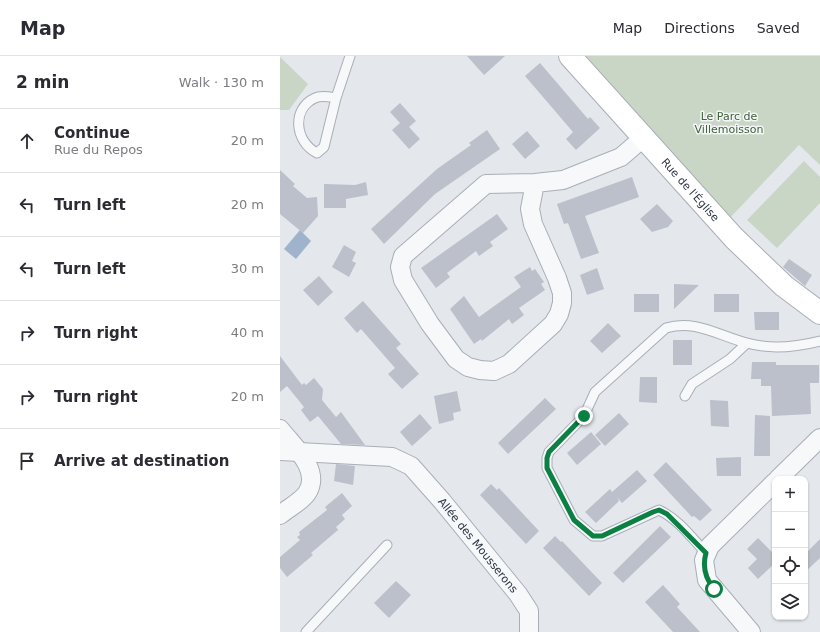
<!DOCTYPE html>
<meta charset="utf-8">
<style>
body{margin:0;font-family:"DejaVu Sans",sans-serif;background:#f2f2f3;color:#2b2b33}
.controls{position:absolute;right:12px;bottom:12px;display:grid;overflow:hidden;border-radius:8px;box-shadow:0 1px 3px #0004}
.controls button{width:36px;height:36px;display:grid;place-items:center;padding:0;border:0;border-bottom:1px solid #e1e1e2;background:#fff;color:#2b2b33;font:20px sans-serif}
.stop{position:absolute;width:12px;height:12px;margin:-9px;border:3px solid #0b8043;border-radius:50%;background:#fff}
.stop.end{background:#0b8043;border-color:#fff;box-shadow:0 1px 4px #0008}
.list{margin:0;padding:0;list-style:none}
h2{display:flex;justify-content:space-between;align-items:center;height:52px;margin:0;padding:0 16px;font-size:17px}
h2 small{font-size:13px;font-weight:400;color:#7c7c81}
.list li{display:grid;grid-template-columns:26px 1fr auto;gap:12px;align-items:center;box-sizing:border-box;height:64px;padding:0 16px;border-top:1px solid #e1e1e2}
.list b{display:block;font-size:15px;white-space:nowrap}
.list p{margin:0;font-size:13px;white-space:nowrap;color:#7c7c81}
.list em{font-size:13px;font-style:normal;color:#7c7c81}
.icon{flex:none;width:22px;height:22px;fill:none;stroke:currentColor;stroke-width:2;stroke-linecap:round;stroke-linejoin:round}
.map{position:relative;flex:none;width:540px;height:576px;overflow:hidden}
header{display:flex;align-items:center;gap:24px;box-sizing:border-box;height:56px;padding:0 20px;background:#fff;border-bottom:1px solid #e1e1e2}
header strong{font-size:19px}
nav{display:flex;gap:22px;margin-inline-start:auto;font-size:14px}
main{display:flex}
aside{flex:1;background:#fff}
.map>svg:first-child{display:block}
</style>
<header>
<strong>Map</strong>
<nav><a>Map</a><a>Directions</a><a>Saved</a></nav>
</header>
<main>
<aside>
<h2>2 min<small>Walk · 130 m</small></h2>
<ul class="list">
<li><svg class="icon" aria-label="ahead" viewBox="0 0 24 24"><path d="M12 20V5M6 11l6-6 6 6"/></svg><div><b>Continue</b><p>Rue du Repos</p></div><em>20 m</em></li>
<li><svg class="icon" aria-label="left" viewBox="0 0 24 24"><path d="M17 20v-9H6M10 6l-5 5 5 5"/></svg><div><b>Turn left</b></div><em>20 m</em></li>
<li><svg class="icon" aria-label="left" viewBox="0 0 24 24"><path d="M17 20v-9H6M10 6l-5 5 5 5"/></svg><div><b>Turn left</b></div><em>30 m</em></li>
<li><svg class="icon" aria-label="right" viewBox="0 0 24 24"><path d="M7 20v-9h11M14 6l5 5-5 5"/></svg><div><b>Turn right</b></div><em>40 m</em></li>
<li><svg class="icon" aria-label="right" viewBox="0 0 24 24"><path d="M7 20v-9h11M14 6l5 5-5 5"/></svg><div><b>Turn right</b></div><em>20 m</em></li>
<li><svg class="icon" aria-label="arrive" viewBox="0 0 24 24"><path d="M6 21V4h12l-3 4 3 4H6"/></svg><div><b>Arrive at destination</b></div></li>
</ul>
</aside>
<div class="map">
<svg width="540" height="576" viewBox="0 0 540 576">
<rect width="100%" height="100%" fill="#e4e7ec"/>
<path fill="#c9d6c5" d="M301,0H540V109L519,89L448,164Z
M0,1L28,28L9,54H0Z
M524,105L540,121V147L497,192L467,164Z"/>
<path fill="#9fb4cc" d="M20,174L31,185L16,203L4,193Z"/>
<path fill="#bbc0ca" d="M187,0H225L204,19Z
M260,7L308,63L310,61L320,72L296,94L286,83L293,76L245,20Z
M120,47L136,65L129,71L140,83L129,93L112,74L120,67L110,56Z
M207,74L220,93L155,138L104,188L91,173L157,113L191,89L189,87Z
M247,75L260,90L245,103L232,88Z
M0,114L15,128L13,130L27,142L37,141L38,160L23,177L0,158Z
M352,121L359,141L305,160L319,197L301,203L288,167L284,168L277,148Z
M86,126L88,139L66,143V152H44V128L75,129Z
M377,148L393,165L388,171L372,176L360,163Z
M217,158L228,173L210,186L213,190L199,200L196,195L167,217L170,221L156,232L141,212Z
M64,189L76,196L72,205L76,207L69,221L52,211Z
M509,203L532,219L525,230L503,211Z
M250,211L252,215L255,213L264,226L261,228L265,234L239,252L244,259L232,268L229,263L202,285L201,283L194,288L170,253L184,240L199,261L241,231L234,221Z
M317,212L324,233L307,239L300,219Z
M39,220L53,236L38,250L23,234Z
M394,228L419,229L394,253Z
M354,238H379V256H354Z
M434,238H459V256H434Z
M83,245L121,288L116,292L139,318L122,333L108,318L115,312L81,273L77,277L64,262Z
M474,256H499V274H475Z
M328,267L341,280L322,297L310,285Z
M393,284H412V309H393Z
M0,300L22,329L24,327L26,329L34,322L43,333L42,344L56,361L61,356L85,389L61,388L38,360L30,366L21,354L24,351L7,330L0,336Z
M472,306H496V309H539V327H530L531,358L492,360L491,330H481V323H471Z
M360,321H377V347L359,346Z
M177,335L181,355L173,357L174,364L159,368L154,340Z
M265,342L276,353L228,398L218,387Z
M430,344L448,345L449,371L431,370Z
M339,357L349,368L325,390L315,379Z
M140,358L152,372L132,390L120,376Z
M475,359L490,360V400H474Z
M311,376L321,388L297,409L287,397Z
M461,401V420H437L436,402Z
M386,406L432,454L420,465L414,460L412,461L373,419Z
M56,408L75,410L73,429L54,425Z
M357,414L367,425L342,447L337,441L339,445L316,467L305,456L330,433L332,436Z
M211,428L217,434L219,432L259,475L246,488L200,439Z
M62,437L72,450L62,459L65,463L56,471L58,474L31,497L33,499L7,521L0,512V501L20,484L17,481L20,479L19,476L47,454L45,451Z
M380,470L391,481L343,527L333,517Z
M275,480L281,486L282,485L322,527L309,540L263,492Z
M478,482L495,499V507L478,523L468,512L477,503L467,493Z
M540,483V502L525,516V498Z
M116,525L131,539L109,562L94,547Z
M383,529L400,548L397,551L420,576H393L365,546Z"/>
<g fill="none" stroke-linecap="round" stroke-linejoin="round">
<g stroke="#a9aeb7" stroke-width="11">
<path id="lane" d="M56,42C50,41 41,39 35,42C11,53 15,86 37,97L44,91L56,42L70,0
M405,340L412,328L450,303L467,287
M426,497C412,482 398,463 379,454L322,480H313L294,464L267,412V402L269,396L304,360L315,336L386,272C415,263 439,280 467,287C491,294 516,291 540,285
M26,576L107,489"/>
</g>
<g stroke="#a9aeb7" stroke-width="20">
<g id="street">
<path d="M255,127L250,153L253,168L277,222L282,237V247L279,258L273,268L229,308L214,315L200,314L188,311L176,303L150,268L123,224L120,211L123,200L206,128L255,127L283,124L341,101L363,82"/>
<path d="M0,373C13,390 42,414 27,437C21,446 8,452 0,459"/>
<path id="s1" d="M0,395L112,401L131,410L162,445L238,538L249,555V576"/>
<path d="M498,423L540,382"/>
<path d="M471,576L427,524L424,504L430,490L495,426"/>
</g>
</g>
<g stroke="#a9aeb7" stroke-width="24">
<g id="secondary">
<path id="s2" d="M290,0L454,182L504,230L540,257"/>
</g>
</g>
<use href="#lane" stroke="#f7f8fa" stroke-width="9"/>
<use href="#street" stroke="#f7f8fa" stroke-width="18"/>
<use href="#secondary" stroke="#fff" stroke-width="22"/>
</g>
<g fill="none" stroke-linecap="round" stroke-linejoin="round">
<path stroke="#0b8043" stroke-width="5" d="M304,360L269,396L267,402V412L294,464L313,480H322L373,456L379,454L387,458L426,497C422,511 425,522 434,533"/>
</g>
<g text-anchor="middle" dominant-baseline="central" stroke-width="3" stroke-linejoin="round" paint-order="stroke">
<g font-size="11" fill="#3f6138" stroke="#f4f6f9">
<text x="449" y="60">Le Parc de<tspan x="449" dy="13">Villemoisson</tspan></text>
</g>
<g font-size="11" fill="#2b3445" stroke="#f4f6f9">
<text stroke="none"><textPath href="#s2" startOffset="180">Rue de l'Église</textPath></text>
<text stroke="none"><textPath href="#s1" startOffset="237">Allée des Mousserons</textPath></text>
</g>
</g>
</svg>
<div class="controls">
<button>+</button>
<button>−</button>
<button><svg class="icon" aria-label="locate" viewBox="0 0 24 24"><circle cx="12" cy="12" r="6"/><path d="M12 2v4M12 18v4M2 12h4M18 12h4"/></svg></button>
<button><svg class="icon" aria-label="layers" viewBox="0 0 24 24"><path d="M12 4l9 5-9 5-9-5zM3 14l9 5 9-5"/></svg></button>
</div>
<div class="stop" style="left:434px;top:533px"></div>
<div class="stop end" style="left:304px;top:360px"></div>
</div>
</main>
